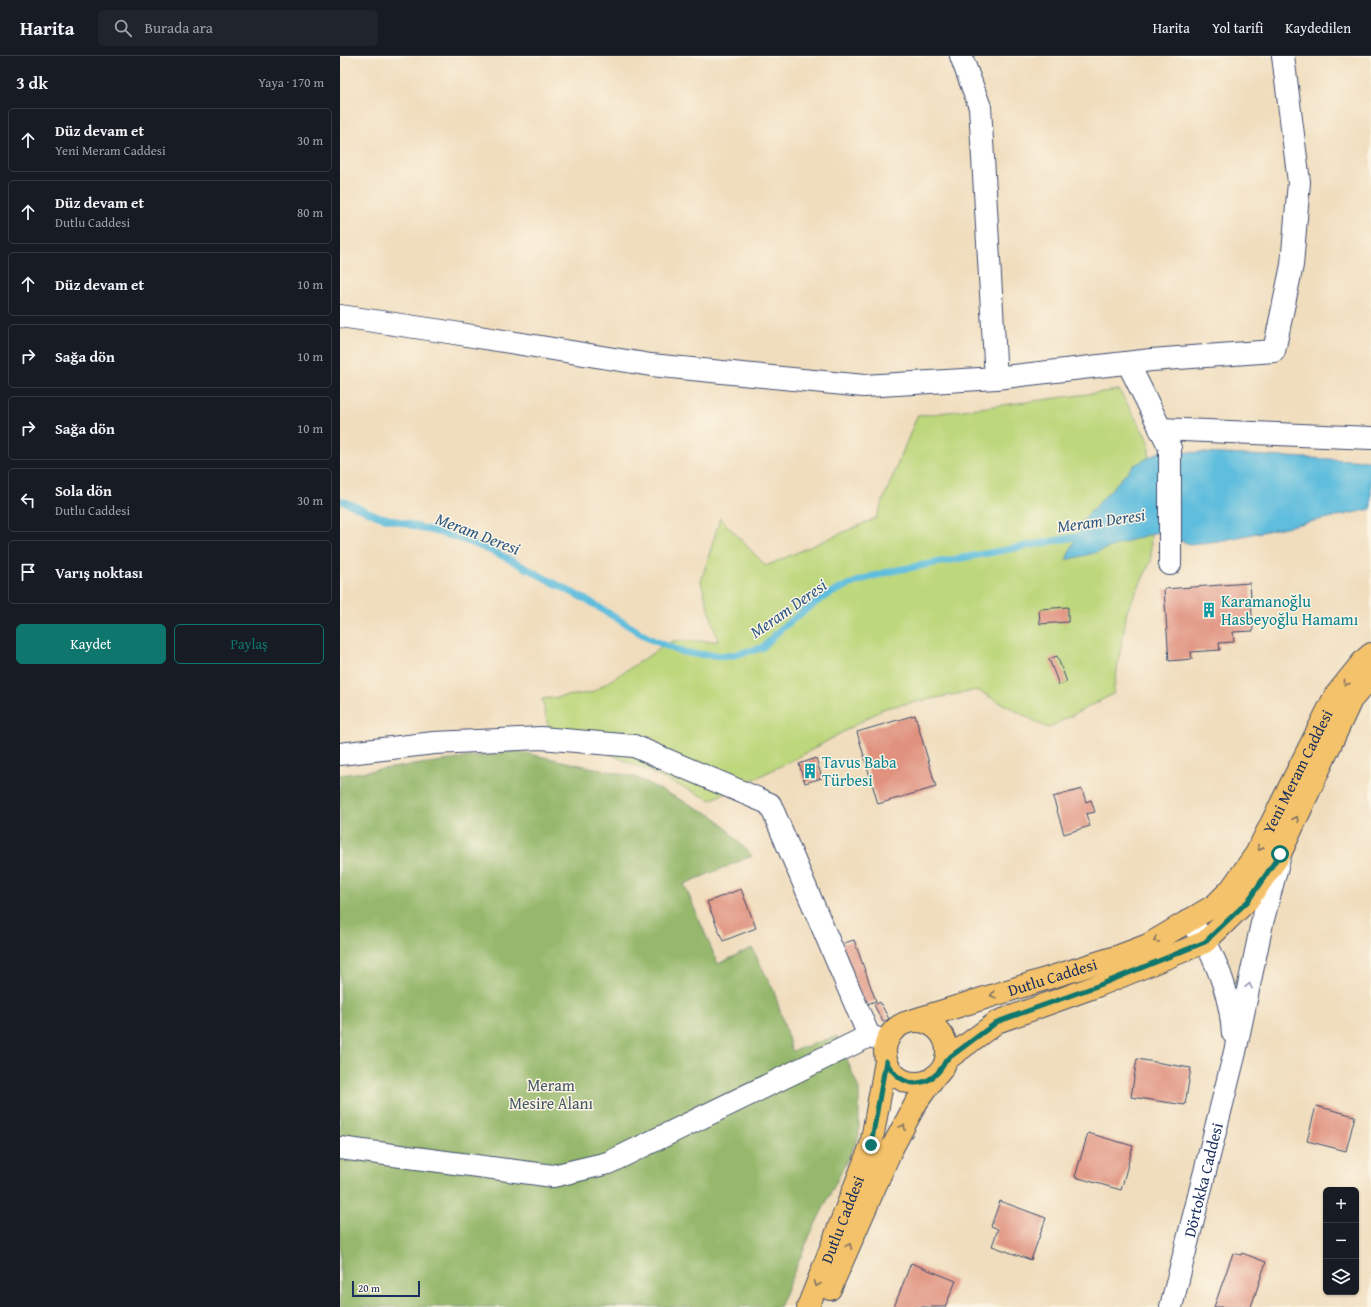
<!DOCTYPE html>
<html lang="tr">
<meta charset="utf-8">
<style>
body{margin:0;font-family:"Gentium Book Plus",serif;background:#20242c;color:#f1f3f6}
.controls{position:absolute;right:12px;bottom:12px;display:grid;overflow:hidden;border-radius:6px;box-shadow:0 1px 3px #0004}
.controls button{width:36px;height:36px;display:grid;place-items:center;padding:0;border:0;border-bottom:1px solid #363941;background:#171b24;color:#f1f3f6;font:20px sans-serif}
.scale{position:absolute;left:12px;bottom:10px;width:68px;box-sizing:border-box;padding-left:4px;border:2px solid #1b2f5e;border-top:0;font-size:11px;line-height:14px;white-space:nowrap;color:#1b2f5e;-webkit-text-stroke:3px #fcf5e5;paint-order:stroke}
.stop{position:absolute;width:12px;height:12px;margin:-9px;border:3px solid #0f766e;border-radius:50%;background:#fff}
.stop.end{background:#0f766e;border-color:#fff;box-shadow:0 1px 4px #0008}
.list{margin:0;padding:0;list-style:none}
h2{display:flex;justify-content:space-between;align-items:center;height:52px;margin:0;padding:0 16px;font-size:17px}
h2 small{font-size:13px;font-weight:400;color:#9ea1a6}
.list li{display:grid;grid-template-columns:26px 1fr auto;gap:12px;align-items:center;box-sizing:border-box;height:64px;margin:0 8px 8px;padding:0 8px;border:1px solid #363941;border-radius:6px}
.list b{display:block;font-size:15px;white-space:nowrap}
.list p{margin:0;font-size:13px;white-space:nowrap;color:#9ea1a6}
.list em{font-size:13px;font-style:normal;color:#9ea1a6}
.actions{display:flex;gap:8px;padding:12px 16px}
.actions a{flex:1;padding:9px 0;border:1px solid #0f766e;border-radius:6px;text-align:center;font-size:14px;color:#0f766e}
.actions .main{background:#0f766e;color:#fff}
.icon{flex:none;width:22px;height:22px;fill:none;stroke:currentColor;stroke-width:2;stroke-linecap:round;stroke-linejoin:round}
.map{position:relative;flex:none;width:1031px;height:1251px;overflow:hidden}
header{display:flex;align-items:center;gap:24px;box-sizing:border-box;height:56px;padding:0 20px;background:#171b24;border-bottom:1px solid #363941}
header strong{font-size:19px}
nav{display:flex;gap:22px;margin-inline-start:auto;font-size:14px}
.search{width:280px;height:36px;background:#20242c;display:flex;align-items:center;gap:10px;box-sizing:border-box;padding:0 14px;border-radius:6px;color:#9ea1a6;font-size:15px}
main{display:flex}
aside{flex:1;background:#171b24}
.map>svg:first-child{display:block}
</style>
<header>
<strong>Harita</strong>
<div class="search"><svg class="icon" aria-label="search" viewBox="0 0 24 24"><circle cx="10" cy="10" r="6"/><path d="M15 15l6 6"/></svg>Burada ara</div>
<nav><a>Harita</a><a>Yol tarifi</a><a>Kaydedilen</a></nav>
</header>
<main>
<aside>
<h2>3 dk<small>Yaya · 170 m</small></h2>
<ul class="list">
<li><svg class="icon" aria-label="ahead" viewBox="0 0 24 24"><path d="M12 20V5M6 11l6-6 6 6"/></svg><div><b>Düz devam et</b><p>Yeni Meram Caddesi</p></div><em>30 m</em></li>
<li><svg class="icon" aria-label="ahead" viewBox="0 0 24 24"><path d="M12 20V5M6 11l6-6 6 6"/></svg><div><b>Düz devam et</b><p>Dutlu Caddesi</p></div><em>80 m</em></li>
<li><svg class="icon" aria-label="ahead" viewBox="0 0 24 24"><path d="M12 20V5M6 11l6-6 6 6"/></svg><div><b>Düz devam et</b></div><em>10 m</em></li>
<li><svg class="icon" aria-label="right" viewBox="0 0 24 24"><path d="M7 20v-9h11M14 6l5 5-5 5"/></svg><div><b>Sağa dön</b></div><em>10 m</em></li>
<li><svg class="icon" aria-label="right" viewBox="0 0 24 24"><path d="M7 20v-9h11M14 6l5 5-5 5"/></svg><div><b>Sağa dön</b></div><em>10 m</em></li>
<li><svg class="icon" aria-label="left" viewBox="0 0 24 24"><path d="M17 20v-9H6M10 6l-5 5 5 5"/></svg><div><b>Sola dön</b><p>Dutlu Caddesi</p></div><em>30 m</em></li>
<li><svg class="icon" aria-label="arrive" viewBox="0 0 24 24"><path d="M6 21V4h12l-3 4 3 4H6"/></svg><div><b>Varış noktası</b></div></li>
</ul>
<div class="actions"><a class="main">Kaydet</a><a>Paylaş</a></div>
</aside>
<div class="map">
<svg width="1031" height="1251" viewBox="0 0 1031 1251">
<rect width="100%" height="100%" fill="#fcf5e5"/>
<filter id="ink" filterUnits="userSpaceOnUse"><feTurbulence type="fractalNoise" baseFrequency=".025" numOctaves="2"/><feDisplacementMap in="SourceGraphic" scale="8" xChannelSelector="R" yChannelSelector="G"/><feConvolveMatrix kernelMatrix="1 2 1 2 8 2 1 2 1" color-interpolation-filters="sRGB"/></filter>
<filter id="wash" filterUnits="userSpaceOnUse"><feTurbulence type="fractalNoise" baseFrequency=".012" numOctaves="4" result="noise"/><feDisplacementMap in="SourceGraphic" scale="16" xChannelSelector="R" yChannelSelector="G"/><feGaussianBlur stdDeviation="0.9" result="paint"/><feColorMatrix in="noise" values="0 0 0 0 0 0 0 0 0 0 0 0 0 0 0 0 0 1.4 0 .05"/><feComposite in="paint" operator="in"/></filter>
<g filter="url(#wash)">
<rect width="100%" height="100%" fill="#f0ddbd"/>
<path fill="#bdd77c" stroke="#6c836d" d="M779,334L809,386L811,505L787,555L773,638L708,672L637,634L545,652L459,701L371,744L208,670L202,643L251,637L332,585H378L361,526L380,462L426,510L536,462L577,360Z"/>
<path fill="#96b86c" stroke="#587465" d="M176,695L295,721L375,761L412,800L344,828L378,908L412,892L434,935L452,995L497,980L519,1033V1080L470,1179L439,1251H0V719Z"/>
<path fill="#5fbddd" stroke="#3d769e" d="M821,395L1031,405V453L879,485L850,488L817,476L788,485L754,497L726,504L744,463L793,410Z"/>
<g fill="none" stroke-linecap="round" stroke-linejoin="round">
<path stroke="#5fbddd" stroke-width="7" d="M0,444L38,460L108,479L132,487L163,500L252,547L310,583L339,595L354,598L389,600L422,592L442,572L464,555L487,539L508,529L530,521L552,515L745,479"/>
</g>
<g id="blocks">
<path fill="#e0927f" d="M910,527L913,575L893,576L894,586L879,587L880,594L851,596L852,603L829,605L824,533Z
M728,551V566L700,568L699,553Z
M717,600L727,626L719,629L709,603Z
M575,659L596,731L538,748L517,676Z
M476,702L482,722L465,727L459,708Z
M742,733L746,746L751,744L755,756L746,758L750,770L724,778L713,741Z
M401,833L416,872L383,885L367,846Z
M514,884L536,945L524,949L501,888Z
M540,946L549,963L543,966L534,949Z
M797,1003L851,1012L845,1049L791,1041Z
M976,1050L1015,1060L1006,1095L967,1085Z
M748,1077L793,1090L781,1134L735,1121Z
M660,1145L706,1162L691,1204L652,1190L658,1173L651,1170Z
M893,1197L901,1199L902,1197L926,1206L911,1251H874Z
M571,1207L616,1225L605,1251H554Z"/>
</g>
</g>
<g filter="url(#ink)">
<use href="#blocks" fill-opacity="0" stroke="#3b496c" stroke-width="1"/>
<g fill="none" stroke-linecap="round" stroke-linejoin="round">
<g stroke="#3b496c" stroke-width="24">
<g id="minor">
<path d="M621,0L640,51L656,322"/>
<path d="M0,260L102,275L311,309L524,330L656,322L811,304L934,295L952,209L959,126L943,0"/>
<path d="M788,307L830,392V508"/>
<path d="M820,373L1031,382"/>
<path d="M0,698L94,687L201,682L294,690L430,748L529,980"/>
<path d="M849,864C854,872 861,879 866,887C881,916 891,945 893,977"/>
<path d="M0,1092L213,1120L268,1107L529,980L547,985"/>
<path id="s1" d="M831,1251L895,996L922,867L940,799"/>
</g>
</g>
<g stroke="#3b496c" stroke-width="24">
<g id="major">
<path id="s2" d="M571,965L779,900L808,889L875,849L891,833L916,798L995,640L1024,604L1031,598"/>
<circle cx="576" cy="996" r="31"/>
<path d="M606,1004L657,966L757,930L865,886L907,845L940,798L1011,644L1031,621"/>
<path d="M490,1233L551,1094L576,1047L595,1020"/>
<path id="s3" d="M468,1251L531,1089L546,1005"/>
</g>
</g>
<use href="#minor" stroke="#fff" stroke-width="22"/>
<use href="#major" stroke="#f4c26a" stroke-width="22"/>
</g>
<defs><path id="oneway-chevron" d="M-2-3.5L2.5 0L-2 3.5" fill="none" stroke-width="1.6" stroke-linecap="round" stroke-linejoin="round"/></defs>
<g stroke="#7d7163">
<use href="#oneway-chevron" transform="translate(1006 627) rotate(128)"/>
<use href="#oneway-chevron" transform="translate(956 763) rotate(-65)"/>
<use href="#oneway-chevron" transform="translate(920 792) rotate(117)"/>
<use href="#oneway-chevron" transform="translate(816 884) rotate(149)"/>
<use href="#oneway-chevron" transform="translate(653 939) rotate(163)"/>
<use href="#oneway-chevron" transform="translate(563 1071) rotate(-62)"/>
<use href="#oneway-chevron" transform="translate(509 1190) rotate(-66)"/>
<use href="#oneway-chevron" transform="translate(477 1228) rotate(112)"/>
</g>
<use stroke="#8d97ae" href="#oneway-chevron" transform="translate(909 930) rotate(-78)"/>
</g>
<g fill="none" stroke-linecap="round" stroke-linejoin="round" filter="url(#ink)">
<path stroke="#0f766e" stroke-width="5" d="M531,1089L546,1005C561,1035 592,1034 606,1004L657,966L757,930L865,886L908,845L940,798"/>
</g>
<defs>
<g id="building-bare" transform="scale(1.2)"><path d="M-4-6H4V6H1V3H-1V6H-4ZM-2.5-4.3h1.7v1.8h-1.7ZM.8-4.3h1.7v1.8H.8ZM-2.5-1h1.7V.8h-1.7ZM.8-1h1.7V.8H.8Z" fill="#0f9aa8" stroke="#fcf5e5" stroke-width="2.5" paint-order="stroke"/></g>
</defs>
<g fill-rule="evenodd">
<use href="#building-bare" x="869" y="554"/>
<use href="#building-bare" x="470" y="715"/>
</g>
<g text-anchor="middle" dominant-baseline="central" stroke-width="3" stroke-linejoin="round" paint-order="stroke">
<g font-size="16" fill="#0d838f" stroke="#fcf5e5" text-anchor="start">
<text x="881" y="545">Karamanoğlu<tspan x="881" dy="18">Hasbeyoğlu Hamamı</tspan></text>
<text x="482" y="706">Tavus Baba<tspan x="482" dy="18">Türbesi</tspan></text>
</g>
<g font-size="16" fill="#1b2f5e" stroke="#fcf5e5">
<text stroke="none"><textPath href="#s2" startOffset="485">Yeni Meram Caddesi</textPath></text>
<text stroke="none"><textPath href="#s2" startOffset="148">Dutlu Caddesi</textPath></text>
<text stroke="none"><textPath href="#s1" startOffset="131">Dörtokka Caddesi</textPath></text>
<text stroke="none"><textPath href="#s3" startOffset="94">Dutlu Caddesi</textPath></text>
</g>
<g font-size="16" fill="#445966" stroke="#fcf5e5">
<text x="211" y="1029">Meram<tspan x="211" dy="18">Mesire Alanı</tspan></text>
</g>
<g font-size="17" font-style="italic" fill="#2f5a84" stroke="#fcf5e5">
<text transform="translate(761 464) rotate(-8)">Meram Deresi</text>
<text transform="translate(138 477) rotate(21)">Meram Deresi</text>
<text transform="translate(448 552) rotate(-35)">Meram Deresi</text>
</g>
</g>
</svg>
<div class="controls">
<button>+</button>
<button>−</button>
<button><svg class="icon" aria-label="layers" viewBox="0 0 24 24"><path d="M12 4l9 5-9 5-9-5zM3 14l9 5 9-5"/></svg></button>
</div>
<div class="scale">20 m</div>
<div class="stop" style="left:940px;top:798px"></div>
<div class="stop end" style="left:531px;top:1089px"></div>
</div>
</main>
